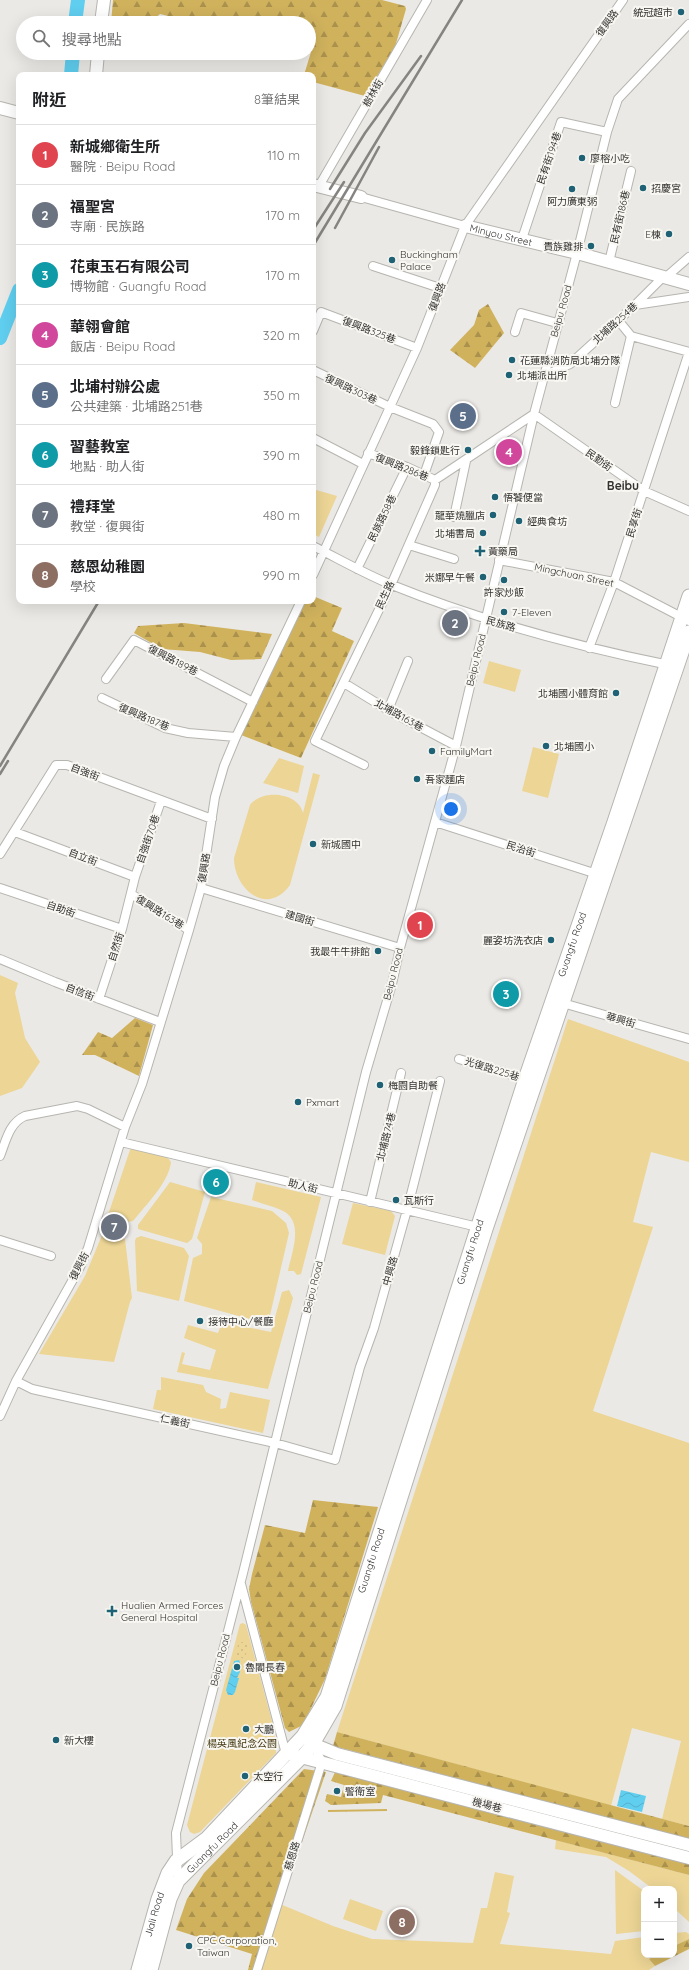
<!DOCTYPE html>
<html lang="zh-TW">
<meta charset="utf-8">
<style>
body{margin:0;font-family:Quicksand,"Noto Sans TC",sans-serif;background:#f6f6f6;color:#202124}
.controls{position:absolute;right:12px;bottom:12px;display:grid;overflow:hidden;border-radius:8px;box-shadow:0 4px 16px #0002}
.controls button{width:36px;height:36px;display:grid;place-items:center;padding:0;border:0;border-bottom:1px solid #e0e0e0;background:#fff;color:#202124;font:20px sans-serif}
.you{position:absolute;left:451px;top:809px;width:14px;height:14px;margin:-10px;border:3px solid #fff;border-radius:50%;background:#1a73e8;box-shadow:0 0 0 6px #1a73e833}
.badge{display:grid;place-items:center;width:26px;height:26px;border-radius:50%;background:#0f766e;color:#fff;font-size:13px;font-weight:700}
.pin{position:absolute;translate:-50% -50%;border:2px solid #fff;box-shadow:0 1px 4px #0006}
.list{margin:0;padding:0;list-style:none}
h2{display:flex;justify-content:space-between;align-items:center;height:52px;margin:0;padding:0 16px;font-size:17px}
h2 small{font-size:13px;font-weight:400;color:#757577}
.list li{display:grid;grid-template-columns:26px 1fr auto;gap:12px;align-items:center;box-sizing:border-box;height:60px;padding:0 16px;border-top:1px solid #e0e0e0}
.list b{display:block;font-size:15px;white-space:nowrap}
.list p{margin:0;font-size:13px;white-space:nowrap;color:#757577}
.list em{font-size:13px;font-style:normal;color:#757577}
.icon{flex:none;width:22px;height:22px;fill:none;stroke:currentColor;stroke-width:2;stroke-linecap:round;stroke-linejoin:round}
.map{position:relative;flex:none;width:689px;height:1970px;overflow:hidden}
.search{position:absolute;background:#fff;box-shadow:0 4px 16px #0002;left:16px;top:16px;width:300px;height:44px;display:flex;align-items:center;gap:10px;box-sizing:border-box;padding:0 14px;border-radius:22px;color:#757577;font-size:15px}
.panel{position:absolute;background:#fff;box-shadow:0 4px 16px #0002;left:16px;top:72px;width:300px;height:532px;border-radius:8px}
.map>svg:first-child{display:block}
</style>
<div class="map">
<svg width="689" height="1970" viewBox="0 0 689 1970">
<defs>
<pattern id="forest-firs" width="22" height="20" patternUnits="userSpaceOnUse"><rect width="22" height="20" fill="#d0b25d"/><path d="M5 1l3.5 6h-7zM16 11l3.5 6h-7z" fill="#aa914d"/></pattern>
<pattern id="garden-dots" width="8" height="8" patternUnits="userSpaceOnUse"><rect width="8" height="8" fill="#ecd595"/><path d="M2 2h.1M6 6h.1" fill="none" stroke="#cbb781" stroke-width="1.8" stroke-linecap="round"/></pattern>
<pattern id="water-waves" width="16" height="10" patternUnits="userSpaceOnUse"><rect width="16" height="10" fill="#60ceef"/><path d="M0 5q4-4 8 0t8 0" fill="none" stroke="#54b1cd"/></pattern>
</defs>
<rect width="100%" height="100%" fill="#ebe9e5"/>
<path fill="#ecd595" d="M313,489L337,496L319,537L313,534Z
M489,661L521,670L515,692L483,683Z
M533,747L559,754L548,798L522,791Z
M279,758L304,766L298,793L263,783Z
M313,773L320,775L290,885C267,917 234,889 234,858L250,805C262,789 298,792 303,813Z
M0,975L18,983L15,993L25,1038L40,1062L22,1088L0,1096Z
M568,1019L689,1062V1162L651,1152L633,1222L653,1227L593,1411L689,1443V1826L662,1819L681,1741L632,1728L611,1806L337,1732Z
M131,1147L167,1157L171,1162C169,1182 146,1205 133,1221L127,1222L108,1215Z
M170,1182L205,1192L192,1239L187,1243L138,1229V1225Z
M256,1182L321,1197L301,1274L297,1275L294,1271H288C291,1255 304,1224 285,1212C276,1207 263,1204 252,1200Z
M211,1197L272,1211L286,1223L289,1233L268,1324L184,1301L193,1258L202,1254V1244L197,1238Z
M353,1203L391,1211L395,1216L385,1255L342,1244Z
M103,1233L125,1239L132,1298L130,1302L114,1362L39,1354L85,1276Z
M141,1236L184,1248L189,1256L179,1301L137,1291L135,1241L136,1238Z
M289,1290L293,1298L268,1389L177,1372L182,1352L185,1353L182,1364L210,1370L216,1350L184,1338L188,1325L218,1333L222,1322L271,1332L282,1292Z
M161,1377L203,1385L206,1392L221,1399L220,1409L226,1408L230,1392L270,1400L263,1433L153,1409L157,1390H161Z
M243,1623L246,1625L274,1729L276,1753L200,1832L194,1834L190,1832L187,1825L240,1624Z
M556,1840L689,1875V1922L674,1908V1889H653L629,1871L606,1857L555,1849Z
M615,1870L644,1891V1931L616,1934Z
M495,1872L514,1876L507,1912L510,1913L500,1944L611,1954L615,1941L644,1937V1955H656L649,1959L655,1966L649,1970H258L280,1904L333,1926L372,1939L473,1943L481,1908H487Z
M350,1899L383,1911L376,1931L343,1919Z
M686,1932L689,1934V1939L674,1946V1933Z"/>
<path fill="url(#forest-firs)" d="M113,0H382L405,6L406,9L395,47L365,96L313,82V75H304L311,52H309V23H196L160,14L150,23H111Z
M488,304L504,333L475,368L450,350L474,325L479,310Z
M313,596L342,608L332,631L354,641L301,758L241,735L305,601H313Z
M184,623L272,634L261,659L231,660L200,652L162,649L134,633L138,626Z
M135,1018L153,1025L139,1076L95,1055H82L98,1032L112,1038Z
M313,1500L378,1507L325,1679L303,1725L289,1732L285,1728L251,1602L249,1589L252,1574L265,1525L305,1533Z
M337,1732L689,1826V1839L333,1746Z
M304,1769L326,1772L258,1970H248L252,1954L176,1930L187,1899L204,1873Z
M336,1770L689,1862V1875L383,1795L381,1803L331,1805L325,1801L327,1794L341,1797L344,1785L331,1781Z
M387,1809V1811L328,1812V1810Z
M689,1939V1949L655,1966L649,1959L656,1955H674V1946Z"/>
<path fill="url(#garden-dots)" d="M241,1642H245L248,1645L245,1659L235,1656L238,1645Z"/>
<path fill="url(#water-waves)" d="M239,1660L240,1662L238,1667L240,1672L237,1678H239L235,1692L233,1695H228L226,1690L234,1661Z
M621,1790L646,1796L642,1812L617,1806Z"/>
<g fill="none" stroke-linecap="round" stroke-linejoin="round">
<path stroke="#60ceef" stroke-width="14" d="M75,23L78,0
M71,75L73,53
M0,338L19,290"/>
<g stroke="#b6b5b0" stroke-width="10">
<path id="street" d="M319,186L427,0
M361,197L465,226
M522,239L561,122L607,132
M609,262L631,171
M373,266L440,288
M665,278L689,257
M635,305L689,297
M618,320L631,336L689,352
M313,331L321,312L417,348
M515,332L521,313L557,323
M313,370L390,407L433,424L439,432L424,475
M544,376L570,364L635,305L662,278
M615,403L631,336
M313,438L363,464
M368,453L407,467L435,480
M454,517L466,461
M409,545L454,559
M313,546C339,559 365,574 392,585C481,621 575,646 669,665
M499,560L614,582L689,621
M357,569L407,467
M313,575L417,348L465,226L623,0
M589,648L614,582L689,352
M106,679L134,640L253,702
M344,683L388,710L456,746
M102,698L165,728L188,733L236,737
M388,710L408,661
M364,765L315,741L391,585L435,485V480L534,414L644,491L689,511
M435,822L600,875
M15,832L135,877L122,929L99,999
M0,854L56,765H67L212,819
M135,877L161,801
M0,888L122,929
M201,888L400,948
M131,894L189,930
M0,959L55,982L160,1022
M559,1002L689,1039
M459,1059L525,1079
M121,1142L482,1228
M0,1156C6,1141 9,1123 25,1116L77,1106L88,1109L125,1127
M370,1202L401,1073
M0,1240L51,1256
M16,1381L32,1389L275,1443L335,1460L360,1367L374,1328L407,1210L440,1081
M0,1416L16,1381L80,1267L88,1248L125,1127L142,1084L189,930L201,888L215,797L224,766L236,737L301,601
M241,1584L286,1754
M178,1881L176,1833L243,1573L366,1072L392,984L400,948L456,746L534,414L577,253L607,132L618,99L689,24
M257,1970L322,1762L313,1744"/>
</g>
<g stroke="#b6b5b0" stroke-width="14">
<g id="secondary">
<path d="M101,23L104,0"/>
<path d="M96,75L98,53"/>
<path d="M0,108L19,113"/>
<path d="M313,185L361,197"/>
<path id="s1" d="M465,226L577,253L689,284"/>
<path d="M306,1738L313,1744L337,1754L689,1845"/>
<path d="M293,1755L689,1858"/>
</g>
</g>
<g stroke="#b6b5b0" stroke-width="15">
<g id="primary">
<path id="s2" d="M138,1970L158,1899L168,1873L176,1861L207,1838L303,1736L327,1697L525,1079L614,822L689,596"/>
<path id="s3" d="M151,1970L170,1899L178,1881L302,1757L313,1744L335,1706L486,1229L689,632"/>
</g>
</g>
<use href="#street" stroke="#fff" stroke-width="8"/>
<use href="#secondary" stroke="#fff" stroke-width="12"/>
<use href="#primary" stroke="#fff" stroke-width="13"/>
<path stroke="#868481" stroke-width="2.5" d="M330,189L365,133L421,56
M335,228L379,147
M313,230L344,182
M313,246L462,0
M0,766L99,601
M0,774L8,761"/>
</g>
<g fill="#1f6275" stroke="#f8f7f2" stroke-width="1.5">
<circle cx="681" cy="12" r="4"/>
<circle cx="582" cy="158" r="4"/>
<circle cx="643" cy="188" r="4"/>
<circle cx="572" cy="189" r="4"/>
<circle cx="669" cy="234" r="4"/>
<circle cx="591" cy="246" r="4"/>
<circle cx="392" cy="260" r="4"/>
<circle cx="512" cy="360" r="4"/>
<circle cx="509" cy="375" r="4"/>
<circle cx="468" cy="450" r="4"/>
<circle cx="495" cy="497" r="4"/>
<circle cx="493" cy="515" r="4"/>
<circle cx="519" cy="521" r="4"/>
<circle cx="483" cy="533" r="4"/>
<path d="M478 545h4v4h4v4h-4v4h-4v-4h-4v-4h4z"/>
<circle cx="483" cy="577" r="4"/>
<circle cx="504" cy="580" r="4"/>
<circle cx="504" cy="612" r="4"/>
<circle cx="616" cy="693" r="4"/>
<circle cx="546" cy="746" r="4"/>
<circle cx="432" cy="751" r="4"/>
<circle cx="417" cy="779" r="4"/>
<circle cx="313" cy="844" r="4"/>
<circle cx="551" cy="940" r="4"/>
<circle cx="378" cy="951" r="4"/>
<circle cx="380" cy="1085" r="4"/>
<circle cx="298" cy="1102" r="4"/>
<circle cx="396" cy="1200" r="4"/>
<circle cx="200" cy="1321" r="4"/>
<path d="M110 1605h4v4h4v4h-4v4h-4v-4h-4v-4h4z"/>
<circle cx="237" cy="1667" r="4"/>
<circle cx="246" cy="1729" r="4"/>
<circle cx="56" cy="1740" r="4"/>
<circle cx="245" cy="1776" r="4"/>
<circle cx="337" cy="1791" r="4"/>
<circle cx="189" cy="1946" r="4"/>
</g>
<g text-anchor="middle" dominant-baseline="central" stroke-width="4" stroke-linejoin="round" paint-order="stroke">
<g font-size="10" fill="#343331" stroke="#f8f7f2" text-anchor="start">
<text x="673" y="12" text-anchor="end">統冠超市</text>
<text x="590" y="158">廖榕小吃</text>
<text x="651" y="188">招慶宮</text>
<text x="572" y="201" text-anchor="middle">阿力廣東粥</text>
<text x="661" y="234" text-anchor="end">E棟</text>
<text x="583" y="246" text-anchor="end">貴族雞排</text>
<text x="400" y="254">Buckingham<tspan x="400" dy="12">Palace</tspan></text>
<text x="520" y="360">花蓮縣消防局北埔分隊</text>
<text x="517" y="375">北埔派出所</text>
<text x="460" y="450" text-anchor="end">毅鋒鎖匙行</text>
<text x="503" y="497">悟饕便當</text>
<text x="485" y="515" text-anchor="end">龍華燒臘店</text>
<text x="527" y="521">經典食坊</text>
<text x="475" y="533" text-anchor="end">北埔書局</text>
<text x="488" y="551">黃藥局</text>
<text x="475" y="577" text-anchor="end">米娜早午餐</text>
<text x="504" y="592" text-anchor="middle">許家炒飯</text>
<text x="512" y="612">7-Eleven</text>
<text x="608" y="693" text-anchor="end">北埔國小體育館</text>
<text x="554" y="746">北埔國小</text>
<text x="440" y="751">FamilyMart</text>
<text x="425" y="779">吾家麵店</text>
<text x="321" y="844">新城國中</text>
<text x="543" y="940" text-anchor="end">麗姿坊洗衣店</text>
<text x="370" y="951" text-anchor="end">我最牛牛排館</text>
<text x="388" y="1085">梅園自助餐</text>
<text x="306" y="1102">Pxmart</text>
<text x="404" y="1200">瓦斯行</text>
<text x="208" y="1321">接待中心/餐廳</text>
<text x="121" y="1605">Hualien Armed Forces<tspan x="121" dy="12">General Hospital</tspan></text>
<text x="245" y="1667">魯閣長春</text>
<text x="254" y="1729">大鵬</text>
<text x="64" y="1740">新大樓</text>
<text x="253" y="1776">太空行</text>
<text x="345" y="1791">警衛室</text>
<text x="197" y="1940">CPC Corporation,<tspan x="197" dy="12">Taiwan</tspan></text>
</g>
<g font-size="10" fill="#343331" stroke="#f8f7f2">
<text transform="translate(607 23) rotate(-54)">復興路</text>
<text transform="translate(373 93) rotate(-60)">樹林街</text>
<text transform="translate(549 158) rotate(-71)">民有街194巷</text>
<text transform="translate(620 217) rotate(-77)">民有街186巷</text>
<text stroke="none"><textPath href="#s1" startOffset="37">Minyou Street</textPath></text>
<text transform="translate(437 297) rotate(-69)">復興路</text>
<text transform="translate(561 311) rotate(-74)">Beipu Road</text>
<text transform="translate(615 323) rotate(-42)">北埔路254巷</text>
<text transform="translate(369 330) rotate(21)">復興路325巷</text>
<text transform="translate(351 389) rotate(25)">復興路303巷</text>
<text transform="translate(599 460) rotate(35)">民勤街</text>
<text transform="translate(402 467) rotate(22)">復興路286巷</text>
<text transform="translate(382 518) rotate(-64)">民族路58巷</text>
<text transform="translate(634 523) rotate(-72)">民享街</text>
<text transform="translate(574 575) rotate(12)">Mingchuan Street</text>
<text transform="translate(385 595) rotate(-65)">民生路</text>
<text transform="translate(501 624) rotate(16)">民族路</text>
<text transform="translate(173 660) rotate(27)">復興路189巷</text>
<text transform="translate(476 660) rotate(-76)">Beipu Road</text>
<text transform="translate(399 715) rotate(29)">北埔路163巷</text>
<text transform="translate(144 717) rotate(23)">復興路187巷</text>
<text transform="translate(85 772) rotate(21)">自強街</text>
<text transform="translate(148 839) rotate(-71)">自強街70巷</text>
<text transform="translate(521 849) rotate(18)">民治街</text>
<text transform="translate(83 857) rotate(21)">自立街</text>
<text transform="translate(204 868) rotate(-81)">復興路</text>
<text transform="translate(61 909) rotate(19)">自助街</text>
<text transform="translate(160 912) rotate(32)">復興路163巷</text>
<text transform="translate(300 918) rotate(16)">建國街</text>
<text stroke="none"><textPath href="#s2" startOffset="1132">Guangfu Road</textPath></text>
<text transform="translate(116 947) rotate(-72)">自然街</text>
<text transform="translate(393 974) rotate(-76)">Beipu Road</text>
<text transform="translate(80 992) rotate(21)">自信街</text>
<text transform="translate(621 1020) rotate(16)">華興街</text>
<text transform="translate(492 1069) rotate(17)">光復路225巷</text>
<text transform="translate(386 1137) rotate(-76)">北埔路74巷</text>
<text transform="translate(303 1186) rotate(14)">助人街</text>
<text stroke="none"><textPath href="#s2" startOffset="808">Guangfu Road</textPath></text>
<text transform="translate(79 1266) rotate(-63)">復興街</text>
<text transform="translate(390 1271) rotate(-74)">中興路</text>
<text transform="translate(313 1287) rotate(-76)">Beipu Road</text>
<text transform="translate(175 1421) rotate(12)">仁義街</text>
<text stroke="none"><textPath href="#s2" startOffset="484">Guangfu Road</textPath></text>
<text transform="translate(220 1660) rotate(-76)">Beipu Road</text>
<text transform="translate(487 1805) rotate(15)">機場巷</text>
<text stroke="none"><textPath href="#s3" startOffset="141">Guangfu Road</textPath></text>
<text transform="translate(292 1856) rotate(-73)">慈恩路</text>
<text stroke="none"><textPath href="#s2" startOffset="58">Jiali Road</textPath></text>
</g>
<g font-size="10" fill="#453913" stroke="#f8f7f2">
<text x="242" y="1743">楊英風紀念公園</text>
</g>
<g font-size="12" font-weight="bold" fill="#343331" stroke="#f8f7f2">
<text x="623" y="485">Beibu</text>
</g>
</g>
</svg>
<div class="controls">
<button>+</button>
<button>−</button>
</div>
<div class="you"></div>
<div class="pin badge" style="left:420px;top:925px;background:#e0444e">1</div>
<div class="pin badge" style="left:455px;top:623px;background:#6b7280">2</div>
<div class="pin badge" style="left:506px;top:994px;background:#0f9aa8">3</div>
<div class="pin badge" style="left:509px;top:452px;background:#d1479c">4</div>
<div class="pin badge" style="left:463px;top:416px;background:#5c6f8a">5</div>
<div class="pin badge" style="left:216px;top:1182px;background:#0f9aa8">6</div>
<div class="pin badge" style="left:114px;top:1227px;background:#6b7280">7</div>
<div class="pin badge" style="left:402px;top:1922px;background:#8d6e63">8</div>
<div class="search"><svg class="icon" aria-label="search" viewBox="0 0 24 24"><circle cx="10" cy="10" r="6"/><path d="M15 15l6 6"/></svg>搜尋地點</div>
<section class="panel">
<h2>附近<small>8筆結果</small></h2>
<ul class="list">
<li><span class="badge" style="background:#e0444e">1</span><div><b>新城鄉衛生所</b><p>醫院 · Beipu Road</p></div><em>110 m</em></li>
<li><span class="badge" style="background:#6b7280">2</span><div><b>福聖宮</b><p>寺廟 · 民族路</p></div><em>170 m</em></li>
<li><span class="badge" style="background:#0f9aa8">3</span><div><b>花東玉石有限公司</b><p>博物館 · Guangfu Road</p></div><em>170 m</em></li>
<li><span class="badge" style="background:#d1479c">4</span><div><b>華翎會館</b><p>飯店 · Beipu Road</p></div><em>320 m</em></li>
<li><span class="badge" style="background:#5c6f8a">5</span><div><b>北埔村辦公處</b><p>公共建築 · 北埔路251巷</p></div><em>350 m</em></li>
<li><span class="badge" style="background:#0f9aa8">6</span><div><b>習藝教室</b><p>地點 · 助人街</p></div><em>390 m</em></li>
<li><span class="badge" style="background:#6b7280">7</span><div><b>禮拜堂</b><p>教堂 · 復興街</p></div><em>480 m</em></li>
<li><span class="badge" style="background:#8d6e63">8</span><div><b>慈恩幼稚園</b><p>學校</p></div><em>990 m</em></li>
</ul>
</section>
</div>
